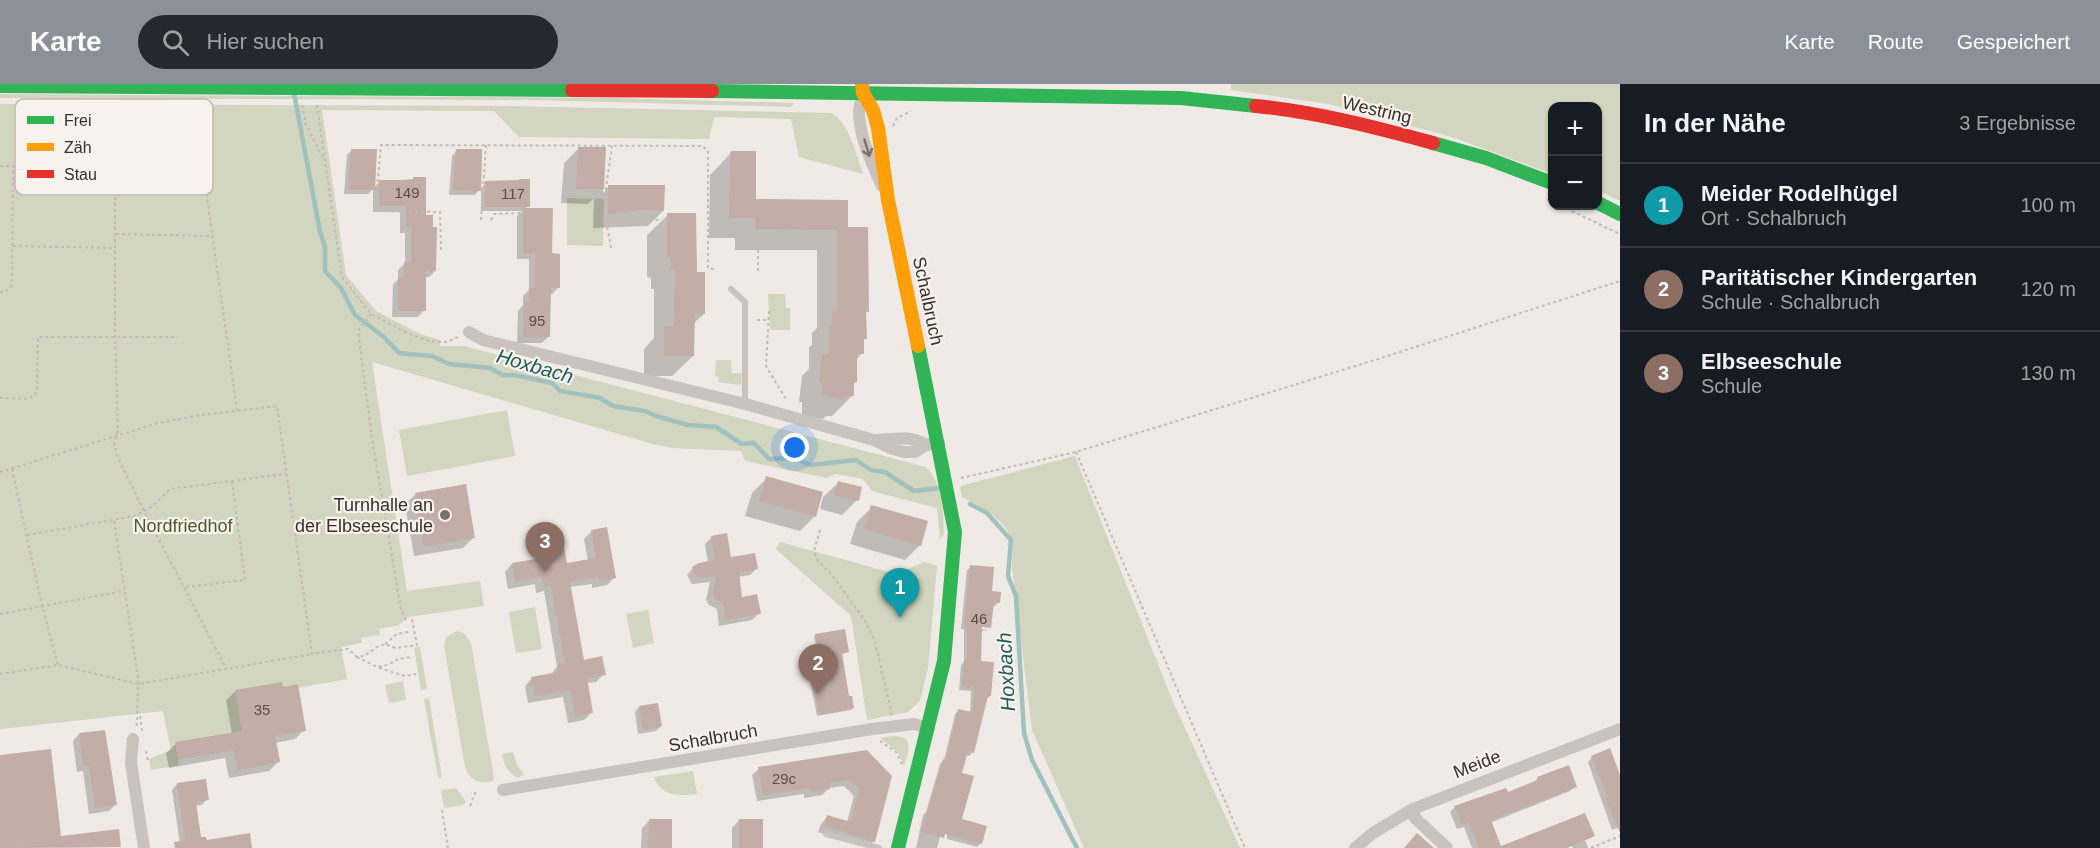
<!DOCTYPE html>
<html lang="de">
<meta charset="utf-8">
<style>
body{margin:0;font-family:Arial,sans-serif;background:#242831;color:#f1f3f6}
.controls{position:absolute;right:18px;top:18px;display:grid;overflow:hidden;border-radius:12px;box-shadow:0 2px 4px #0004}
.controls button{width:54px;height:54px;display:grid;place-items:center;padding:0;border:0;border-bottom:2px solid #363941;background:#171b24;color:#f1f3f6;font:30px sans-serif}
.you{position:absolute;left:795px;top:364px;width:21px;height:21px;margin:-15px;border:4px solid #fff;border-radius:50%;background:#1a73e8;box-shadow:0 0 0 9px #1a73e833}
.badge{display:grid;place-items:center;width:39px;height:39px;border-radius:50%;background:#8c9099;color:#fff;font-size:20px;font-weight:700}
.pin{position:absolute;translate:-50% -50px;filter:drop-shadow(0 2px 3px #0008)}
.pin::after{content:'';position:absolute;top:32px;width:21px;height:18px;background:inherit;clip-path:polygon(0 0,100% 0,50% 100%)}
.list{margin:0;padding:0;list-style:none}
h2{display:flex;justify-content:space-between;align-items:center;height:78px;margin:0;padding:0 24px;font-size:26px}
h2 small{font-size:20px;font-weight:400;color:#9ea1a6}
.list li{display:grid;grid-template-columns:39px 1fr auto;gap:18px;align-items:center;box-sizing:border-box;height:84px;padding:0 24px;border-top:2px solid #363941}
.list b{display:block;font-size:22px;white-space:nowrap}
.list p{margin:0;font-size:20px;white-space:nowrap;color:#9ea1a6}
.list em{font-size:20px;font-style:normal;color:#9ea1a6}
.icon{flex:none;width:33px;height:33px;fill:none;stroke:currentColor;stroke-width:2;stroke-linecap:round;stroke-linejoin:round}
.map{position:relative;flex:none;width:1620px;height:764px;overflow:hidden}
header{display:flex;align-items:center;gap:36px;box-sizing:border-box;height:84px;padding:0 30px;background:#8c9099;color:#fff}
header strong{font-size:28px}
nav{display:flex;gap:33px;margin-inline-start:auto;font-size:21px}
.search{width:420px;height:54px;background:#242831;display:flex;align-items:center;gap:15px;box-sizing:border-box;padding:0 21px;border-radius:33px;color:#9ea1a6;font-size:22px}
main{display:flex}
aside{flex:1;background:#171b24}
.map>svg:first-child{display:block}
</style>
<header>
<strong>Karte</strong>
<div class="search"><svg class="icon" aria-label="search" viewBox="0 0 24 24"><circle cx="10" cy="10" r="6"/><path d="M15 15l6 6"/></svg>Hier suchen</div>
<nav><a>Karte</a><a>Route</a><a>Gespeichert</a></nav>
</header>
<main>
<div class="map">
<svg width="1620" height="764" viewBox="0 0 1620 764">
<rect width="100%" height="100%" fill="#efeae5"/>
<path fill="#d2d5bf" d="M1231,0H1620V117L1598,106V22H1552V90L1455,54L1329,20L1231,6Z
M0,10L615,14L794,19L791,23L533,16L0,14Z
M0,20L503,22L831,29C850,39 856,71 863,90L799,73L791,35L714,33L709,55L519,53L494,27L322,26L346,191L376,227L420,250L440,256V262H464L926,383C943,400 943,427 944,450L940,455L937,424L872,407L863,395L836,390L826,394L745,377L741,367L672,364L653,360L372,278L407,507L480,497L484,522L408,533L399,541L379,545L380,551L361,554L362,559L341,563L347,595L298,604L275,652L280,678L238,686L234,666L178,675L179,681L151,686L149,675L171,666L163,627L0,645Z
M567,114L604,115L603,162L567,161Z
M768,210H785L786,224H790V246H770Z
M716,276H731L732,289H742L741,301L718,298L719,293L715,292Z
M507,326L515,372L407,392L399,346Z
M1075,372L1174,620L1240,764H1084L1032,646L1012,483C1012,474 1014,463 1011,455C1005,434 980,423 962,413L960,403L964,401Z
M780,458L896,490L924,478L937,482L928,584L920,617L908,628L867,636L851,532L776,465Z
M535,523L542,565L516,569L509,528Z
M648,526L654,559L633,564L626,530Z
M457,547L464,549L471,559L494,694L493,697C480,701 469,696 465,683L444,562L446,553Z
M420,563L427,605L421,606L414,564Z
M403,597L406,616L389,619L385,601Z
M429,614L442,693L438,694L424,615Z
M895,652L905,654C912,662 907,672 904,682L898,668L880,654Z
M513,668L518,683L524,690L518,694C508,688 504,682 502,670Z
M693,687L697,710C680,712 661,713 654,693Z
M456,704L466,718L463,721L444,724L441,706Z"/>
<path fill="#0003" d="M579,64L603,76V109L609,103L663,127L648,142L593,144L594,114L588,120L561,119L564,79Z
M352,66L373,104L380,98L424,133L435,187L429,193H425L424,226L418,233H392L393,201L398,195V186L405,179V149H400V128H373V105L368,110H344L347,71Z
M456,67L480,105L486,99L528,122L525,125L551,171L559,203L552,210H549V252L542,259H517L518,227L523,221V212L529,206V175H517V132L522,127H481V104L475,111H449L452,72Z
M732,68L754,117L846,144L868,227L864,230L865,255L862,258V269L856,276V298L852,301V312L832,332H826L823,335L802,332V318H799L802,292L809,285V263L812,261V249L817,244V166H735V154H709L710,91Z
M668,131L695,189L704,230L693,240V272L672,292H644V265L654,254V205H651V194L647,193V151Z
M767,394L815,432L800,447L745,432L752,409Z
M838,399L857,416L842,431L820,425L823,413Z
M416,410L473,454L463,464L414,472L405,420Z
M872,423L920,461L905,476L850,460L857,438Z
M592,447L614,494L607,501L592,504V500L570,503L582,577L604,590L596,598L587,599L591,629L584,636L568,639L563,613L528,619L525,602L532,594L551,591L557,582L544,507L536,509L535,500L508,505L505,488L512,480L539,476L537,464L545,457L566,481L588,477L584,455Z
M712,453L730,474L756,485L750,491L738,493L741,515L759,529L752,536L719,542L717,525L709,521L706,516L710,498L692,500L687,491L693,484L708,479L705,460Z
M971,483L999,518L995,522H992L989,545V543L975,541V544L988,546L981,547L980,578L990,612L986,615L973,668L969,672L965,671L960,690V736L981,759L977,763L947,755L946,732L937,764H916L923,731L926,728L940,680L944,676L955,630L958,627L970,629L971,607L959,606L961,581L964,578V545H961L967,486Z
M816,551L848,568L840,571L848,614L853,624L851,626L817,632L805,571L817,566L814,553Z
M281,605L304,646L295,655L275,659L278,678L269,687L229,694L225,674L169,684L166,669L176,660L232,650L226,616L236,607Z
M639,623L661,642L656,647L638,650L635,628Z
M79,650L115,721L109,727L89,730L83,687L77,688L73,657Z
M866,667L874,757L867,763L818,748L821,740L827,733L847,738L854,712L844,702L829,704L822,711L804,714V710L757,717L752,691L759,685Z
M0,673L59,754L120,763L0,764Z
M1592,673L1620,692V743L1612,746L1588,678Z
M1538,694L1575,702L1570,707L1490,739L1500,764H1472L1464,743L1457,745L1450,728L1455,723L1507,710L1532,700Z
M177,700L207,715L202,721L195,722L200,755L206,758L249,751L251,764H176L180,760L172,706Z
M739,736H762L761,764H732V744Z
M649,737H670V764H641L642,744Z
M1593,752L1585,756L1588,764H1573L1572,762L1567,764H1518L1516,760Z"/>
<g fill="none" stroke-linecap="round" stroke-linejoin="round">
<path stroke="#a1c1be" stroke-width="4.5" d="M294,9L320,148L325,163V187L341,204L355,231L384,253L399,269L432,272L449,280L490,284L503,291H515L552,299L560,307L600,314L613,322L645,327L656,332L688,341L716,343L742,360L754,359L769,375L792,374L811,381L856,376L871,386L885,388L914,407L939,404
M970,420L987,429L1011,456L1008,492L1016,512L1024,649L1032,676L1077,764"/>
</g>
<path fill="#c2ada7" d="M578,63H606L604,105H576Z
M351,65H377L375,106H348Z
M456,65H482L481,107L453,106Z
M732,67H756V115L848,116V143H868L869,228L866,227L867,255H864V270H857V298H854V312H846L845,315L822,312V298H819L822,270H829V241H832V227H837V146L755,145V134H729L730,68Z
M413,93H426V131H433V143H437L436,187H426V227H398V193H404V178H411V143H406V122H379V96H402L413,95Z
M519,95H530V123H485V97L519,96Z
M608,101H665L664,127L642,126L608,130Z
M523,124H553L552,169L560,170V204H551L550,253H523L524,218L529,219V204H535V169H523Z
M667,129H696L697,188H705V230H695L694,272H664V242H674L675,185H671V173H667Z
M766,392L823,408L816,433L759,417Z
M838,397L862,403L859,417L834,411Z
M466,400L475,454L424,463L415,409Z
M871,421L928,437L921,462L864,445Z
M607,443L616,494L600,497L599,493L570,498L584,576L602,572L606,591L587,594L593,629L575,632L570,606L535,612L531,593L558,588L557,580L565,579L551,501L543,502L542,493L515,498L512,479L547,473L544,455L562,452L567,479L596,474L591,446Z
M727,449L731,473L755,469L758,485L739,488L742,513L757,510L761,530L726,536L723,518L716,515L713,510L716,492L702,494L695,491L692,483L699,479L715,476L711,452Z
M970,481L994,483L992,507L1001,508L1000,519L994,518L991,544L982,543L981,577L994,578L991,612H988L974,669L968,667L962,689L974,692L962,735L987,742L982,760L945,750L944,754L921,748L943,675L946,676L958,625L972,628L974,603H962L964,576H967V542H964Z
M845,545L849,568L842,569L849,612H852L854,624L819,631L806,568L818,564L815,550Z
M282,598L283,603L298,600L306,647L275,652L280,678L238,686L234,666L178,675L175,658L242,647L235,606Z
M658,619L662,642L643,646L639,622Z
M105,646L117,721L95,724L89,682H83L79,649Z
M1610,664L1620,691V749L1605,713L1607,712L1591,672Z
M51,665L61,752L119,745L121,763L0,764V671Z
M867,666L892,692L875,758L824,742L827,731L851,738L859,705L851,696L829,699L830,705L810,708V704L763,711L758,683Z
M1569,681L1577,703L1491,736L1501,762L1585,729L1595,752L1567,764H1479L1469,739L1462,741L1454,722L1506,704L1508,708L1538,696L1537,693Z
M206,695L209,716L196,718L201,753H206L207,756L250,749L252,764H175L174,758L185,756L177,699Z
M649,735H672V764H648Z
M739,735H763V764H739Z
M1417,749L1434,764H1404Z"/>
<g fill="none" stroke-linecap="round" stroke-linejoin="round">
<path stroke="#c1bab6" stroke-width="2" stroke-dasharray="3 3" stroke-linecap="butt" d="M302,21L306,41L324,76
M317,21L342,193L371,230L407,249L429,257L440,258H446L458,253
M203,30V47L115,44V253L118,346L114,359L118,374L144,427L226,584
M893,42L897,34L911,27
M203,47L200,74L203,85
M0,82L203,85L237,326
M1547,115L1552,118
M1561,122L1620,150
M481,136L486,61
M491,136L494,130L523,129
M606,136V104L612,62
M116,150L212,152
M13,162L115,164
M611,164L606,136H660
M441,166L440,128L375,127L381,61L702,62L708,67V184L714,185
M758,187V159H833
M0,208H5L12,201L13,82
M769,227L766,282L787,317
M371,230L358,247L372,355L401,525L406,536
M757,236H769
M0,314L29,315L37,308L38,253H178
M1076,368L1245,764
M12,385L42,522L58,581
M0,388L158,339L201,331L277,322L312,570L348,565L357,573L364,572L377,563L385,560L396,564L417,561L412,535
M961,394L1076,368L1375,276L1620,197
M114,437L139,600C136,616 139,628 136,644
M820,446L814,467L818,477L831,490L864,535L875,557L892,631
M27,451L135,432L154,421L170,405L286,390
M186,503L245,496L232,397
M0,530L124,507
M385,560L397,550L408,548
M357,573L377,583L388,581L398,575L413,573
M379,584L405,592L416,590
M0,590L58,581L139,600L312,570
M140,632L142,647
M880,657L896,668L902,680
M146,667L148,677
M470,722L476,707
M442,726L448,764
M1591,764L1620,752"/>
<path stroke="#c9c2bd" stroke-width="6" d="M202,21L203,17
M731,205L745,218V320
M826,750L879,764"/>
<path stroke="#c9c2bd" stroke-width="12" d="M863,9C862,15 859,22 859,28C859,52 872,80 882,102
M469,248L483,256L745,320L874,356L890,364L904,368H915L926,361L939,359
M876,356C894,355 910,351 926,361
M133,655L131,679L144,764
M503,706L872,645L914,640L929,644
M1413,725L1415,734L1447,764
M1355,764L1373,749L1413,725L1620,645"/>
<path stroke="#30b455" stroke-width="14" d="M0,2L572,6
M712,7L1181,14L1256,22
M1433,59L1486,74L1552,99
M1598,119L1620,130
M898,764L944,577L955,448L918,262"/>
<path stroke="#ff9f0a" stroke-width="14" d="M862,0L863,9L873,26L878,44L888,116L918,262"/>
<path stroke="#e5322d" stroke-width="14" d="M572,6L712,7
M1256,22C1316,28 1375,43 1433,59"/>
</g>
<defs><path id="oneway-shaft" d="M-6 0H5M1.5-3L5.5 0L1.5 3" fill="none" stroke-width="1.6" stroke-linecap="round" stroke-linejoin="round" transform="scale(1.5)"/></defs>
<use stroke="#7a716d" href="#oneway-shaft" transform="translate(867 64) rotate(73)"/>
<circle fill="#79706c" stroke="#faf3ed" stroke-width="2" cx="445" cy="431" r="6"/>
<g text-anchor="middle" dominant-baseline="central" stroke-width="4.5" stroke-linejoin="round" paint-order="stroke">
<g font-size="15" fill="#5c4e4a">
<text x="407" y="108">149</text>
<text x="513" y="109">117</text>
<text x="537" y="236">95</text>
<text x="979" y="534">46</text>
<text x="262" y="625">35</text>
<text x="784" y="694">29c</text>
</g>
<g font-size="18" fill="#3a2e2b" stroke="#faf3ed">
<text transform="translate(1377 26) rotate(13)">Westring</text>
<text transform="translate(928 217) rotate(78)">Schalbruch</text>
<text transform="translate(713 654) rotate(-10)">Schalbruch</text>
<text transform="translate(1477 680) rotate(-21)">Meide</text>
</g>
<g font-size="18" fill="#3a2e2b" stroke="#faf3ed" text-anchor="end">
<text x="433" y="421">Turnhalle an<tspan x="433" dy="21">der Elbseeschule</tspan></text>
</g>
<g font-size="18" fill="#4d582f" stroke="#faf3ed">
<text x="183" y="442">Nordfriedhof</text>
</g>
<g font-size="20" font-style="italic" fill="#205c5a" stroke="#faf3ed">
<text transform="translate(535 282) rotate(16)">Hoxbach</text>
<text transform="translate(1006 588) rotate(-93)">Hoxbach</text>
</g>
</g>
<rect x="15" y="15" width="198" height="96" rx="9" fill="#faf3ed" stroke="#c0b8b3" stroke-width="1.5"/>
<rect x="27" y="32" width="27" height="8" fill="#30b455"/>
<rect x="27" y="59" width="27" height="8" fill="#ff9f0a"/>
<rect x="27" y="86" width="27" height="8" fill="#e5322d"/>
<g font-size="16" fill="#3a2e2b">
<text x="64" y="42">Frei</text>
<text x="64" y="69">Zäh</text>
<text x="64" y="96">Stau</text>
</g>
</svg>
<div class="controls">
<button>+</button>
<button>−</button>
</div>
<div class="you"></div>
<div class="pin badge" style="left:900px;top:534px;background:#0f9aa8">1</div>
<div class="pin badge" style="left:818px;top:610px;background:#8d6e63">2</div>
<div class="pin badge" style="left:545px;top:488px;background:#8d6e63">3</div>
</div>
<aside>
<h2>In der Nähe<small>3 Ergebnisse</small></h2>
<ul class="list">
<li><span class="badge" style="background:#0f9aa8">1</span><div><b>Meider Rodelhügel</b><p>Ort · Schalbruch</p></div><em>100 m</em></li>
<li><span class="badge" style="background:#8d6e63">2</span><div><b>Paritätischer Kindergarten</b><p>Schule · Schalbruch</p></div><em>120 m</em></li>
<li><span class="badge" style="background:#8d6e63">3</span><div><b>Elbseeschule</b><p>Schule</p></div><em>130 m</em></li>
</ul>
</aside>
</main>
